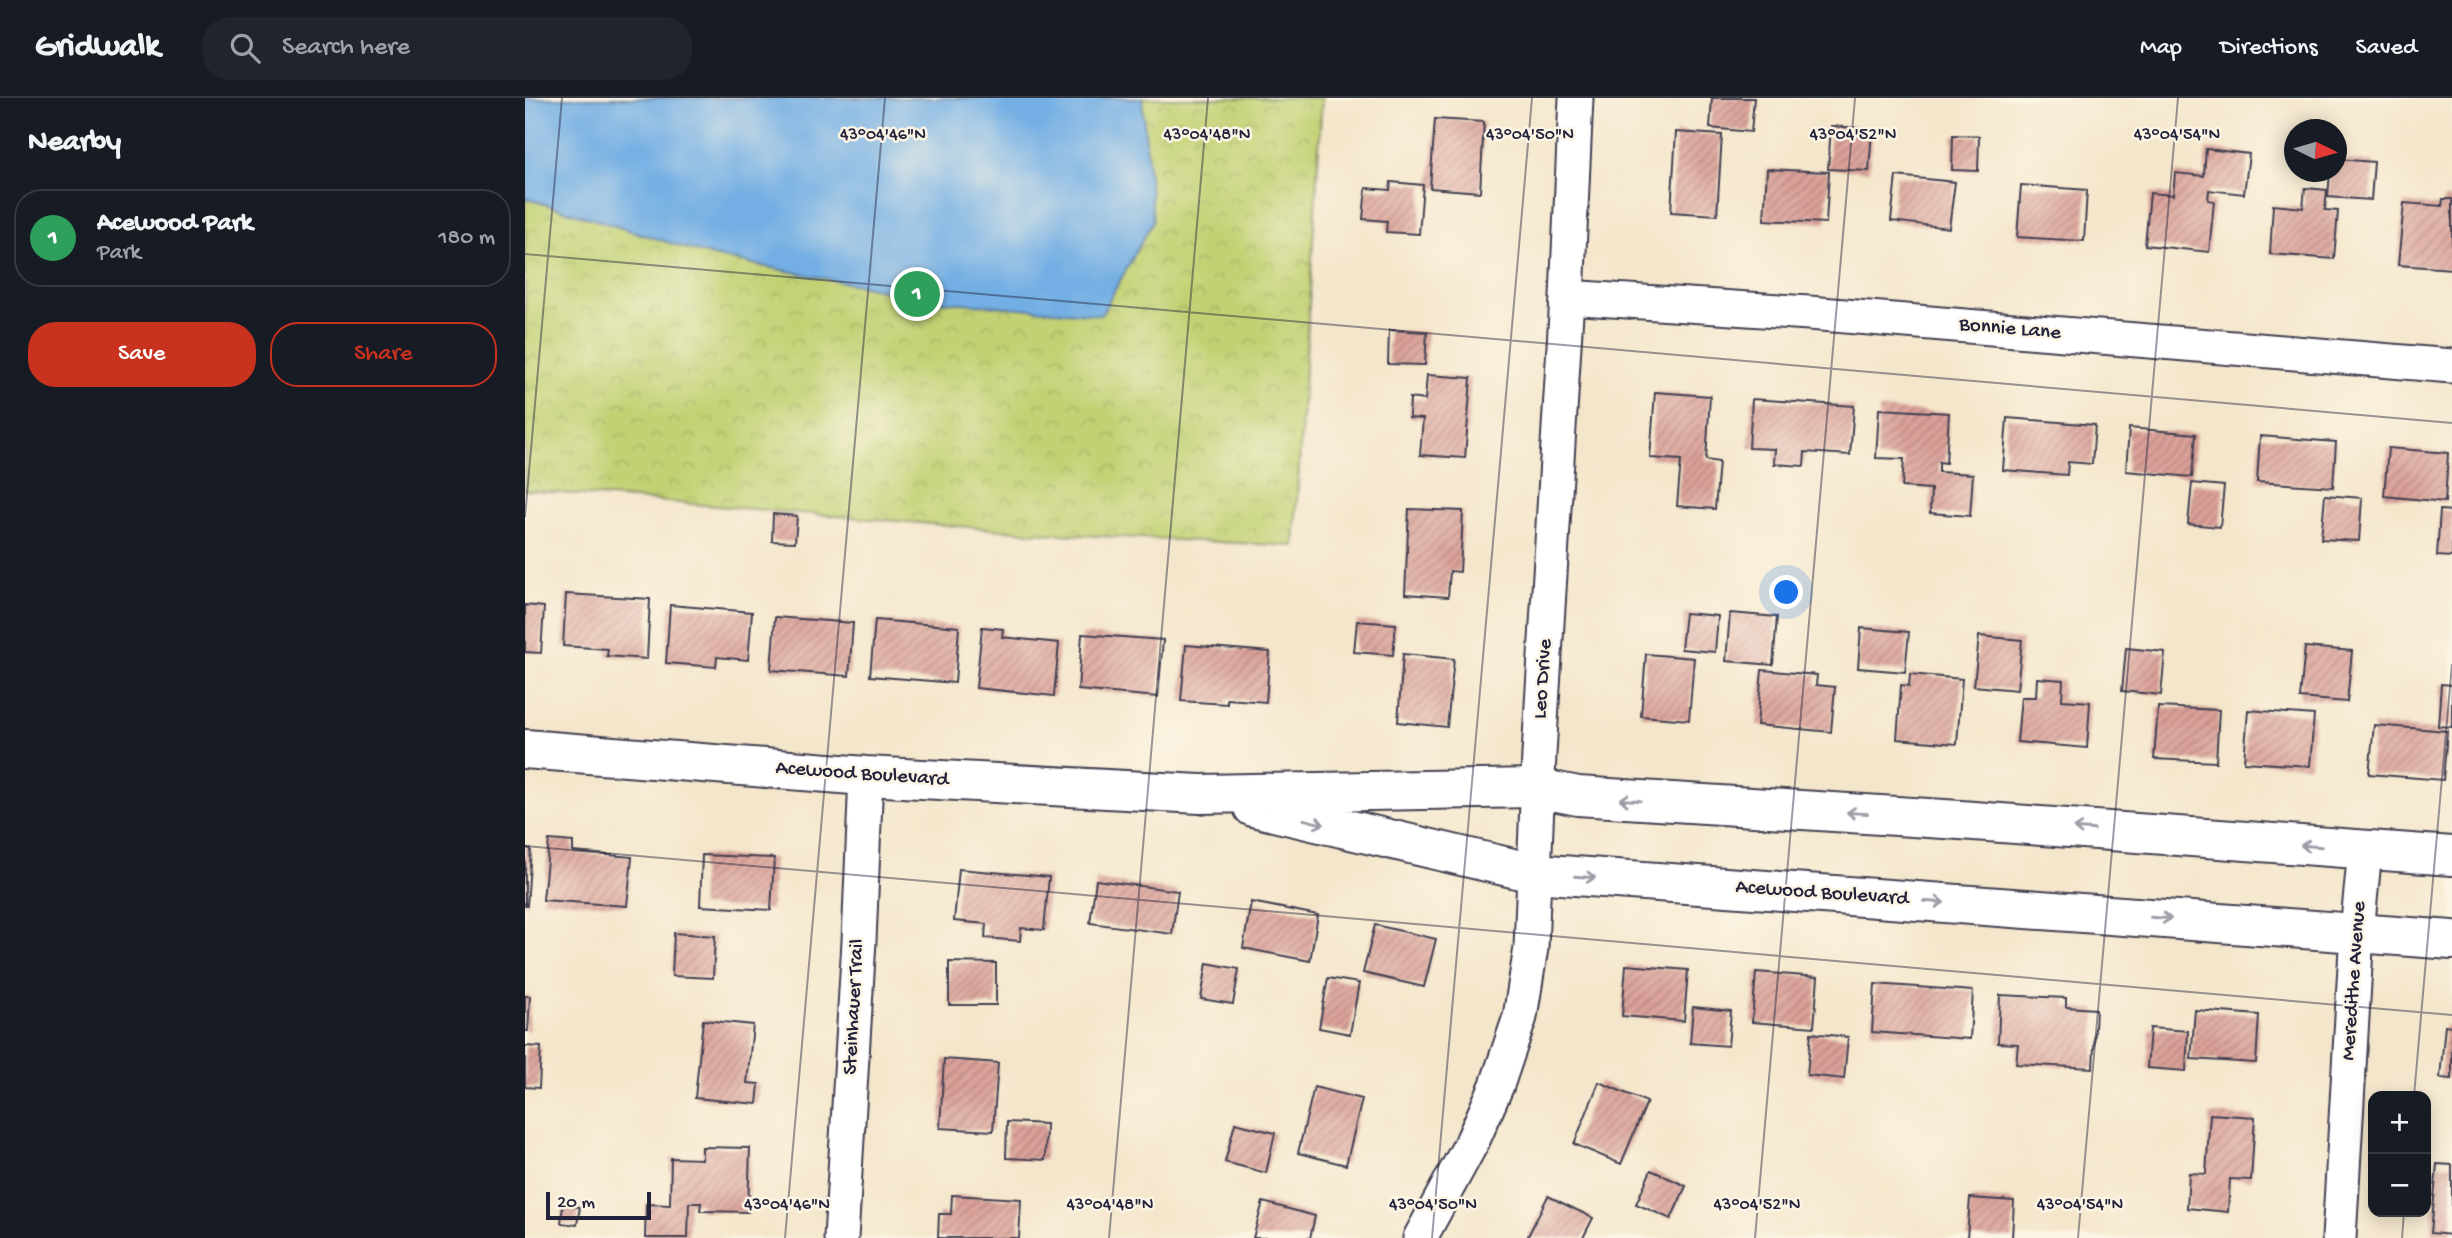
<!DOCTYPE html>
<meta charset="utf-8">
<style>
body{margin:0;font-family:"Gochi Hand",sans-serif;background:#20242c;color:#f1f3f6}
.controls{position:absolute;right:21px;bottom:21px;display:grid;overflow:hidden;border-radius:14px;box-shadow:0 4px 18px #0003}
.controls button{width:63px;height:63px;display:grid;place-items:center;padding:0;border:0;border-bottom:2px solid #363941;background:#171b24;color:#f1f3f6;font:35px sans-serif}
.compass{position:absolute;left:1759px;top:21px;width:63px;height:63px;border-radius:50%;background:#171b24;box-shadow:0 4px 18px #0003;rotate:95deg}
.scale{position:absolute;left:21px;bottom:18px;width:105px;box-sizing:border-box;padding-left:7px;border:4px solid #22223b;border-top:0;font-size:19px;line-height:24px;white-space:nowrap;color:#22223b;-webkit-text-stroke:5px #fcf5e5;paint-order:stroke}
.you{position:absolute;left:1262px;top:495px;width:24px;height:24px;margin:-18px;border:5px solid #fff;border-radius:50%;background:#1a73e8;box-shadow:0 0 0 10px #1a73e833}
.badge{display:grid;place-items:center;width:46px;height:46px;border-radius:50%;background:#c8321e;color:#fff;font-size:23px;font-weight:700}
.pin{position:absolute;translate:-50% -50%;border:4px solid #fff;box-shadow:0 2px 7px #0006}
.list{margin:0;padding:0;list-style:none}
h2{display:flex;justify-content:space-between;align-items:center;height:91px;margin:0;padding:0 28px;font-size:30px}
h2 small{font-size:23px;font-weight:400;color:#9ea1a6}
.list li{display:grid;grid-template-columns:46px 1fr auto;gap:21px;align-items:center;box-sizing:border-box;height:98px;margin:0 14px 14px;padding:0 14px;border:2px solid #363941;border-radius:28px}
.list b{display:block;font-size:26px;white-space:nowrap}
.list p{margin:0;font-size:23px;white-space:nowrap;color:#9ea1a6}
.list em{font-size:23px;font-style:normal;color:#9ea1a6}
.actions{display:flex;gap:14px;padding:21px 28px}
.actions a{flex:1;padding:16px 0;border:2px solid #c8321e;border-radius:28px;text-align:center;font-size:24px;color:#c8321e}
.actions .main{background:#c8321e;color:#fff}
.icon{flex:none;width:38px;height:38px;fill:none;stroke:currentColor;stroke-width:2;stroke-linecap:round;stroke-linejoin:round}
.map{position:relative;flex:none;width:1927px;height:1140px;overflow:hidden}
header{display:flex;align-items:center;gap:42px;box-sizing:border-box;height:98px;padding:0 35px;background:#171b24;border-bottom:2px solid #363941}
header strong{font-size:33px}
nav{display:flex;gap:38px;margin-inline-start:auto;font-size:24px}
.search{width:490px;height:63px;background:#20242c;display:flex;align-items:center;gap:18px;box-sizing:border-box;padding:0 24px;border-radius:28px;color:#9ea1a6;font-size:26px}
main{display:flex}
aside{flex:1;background:#171b24}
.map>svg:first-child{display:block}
</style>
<header>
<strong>Gridwalk</strong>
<div class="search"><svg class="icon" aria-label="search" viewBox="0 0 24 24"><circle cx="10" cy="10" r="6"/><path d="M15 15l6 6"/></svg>Search here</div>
<nav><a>Map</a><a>Directions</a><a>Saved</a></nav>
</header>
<main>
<aside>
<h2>Nearby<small></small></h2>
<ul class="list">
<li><span class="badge" style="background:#2e9e5b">1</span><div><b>Acewood Park</b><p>Park</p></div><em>180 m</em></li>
</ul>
<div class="actions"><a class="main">Save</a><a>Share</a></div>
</aside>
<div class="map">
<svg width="1927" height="1140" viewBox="0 0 1927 1140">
<defs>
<pattern id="park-crowns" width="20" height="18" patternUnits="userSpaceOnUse" patternTransform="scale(1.75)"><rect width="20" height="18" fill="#c2d173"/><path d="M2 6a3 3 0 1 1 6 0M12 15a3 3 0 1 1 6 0" fill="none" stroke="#a6b364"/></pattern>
<pattern id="building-hatch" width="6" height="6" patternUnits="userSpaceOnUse" patternTransform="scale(1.75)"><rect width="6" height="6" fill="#dba199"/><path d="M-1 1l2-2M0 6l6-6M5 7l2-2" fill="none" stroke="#b1837e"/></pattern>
</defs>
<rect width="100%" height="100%" fill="#fcf5e5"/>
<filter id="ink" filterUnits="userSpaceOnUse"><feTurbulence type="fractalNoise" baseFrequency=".0143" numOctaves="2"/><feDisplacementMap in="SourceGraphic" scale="14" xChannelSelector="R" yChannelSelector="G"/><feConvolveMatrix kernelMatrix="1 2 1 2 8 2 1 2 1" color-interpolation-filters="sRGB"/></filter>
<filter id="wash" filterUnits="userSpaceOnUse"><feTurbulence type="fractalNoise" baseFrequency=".00686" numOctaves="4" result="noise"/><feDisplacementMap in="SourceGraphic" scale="28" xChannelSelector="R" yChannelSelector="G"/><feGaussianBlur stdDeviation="1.57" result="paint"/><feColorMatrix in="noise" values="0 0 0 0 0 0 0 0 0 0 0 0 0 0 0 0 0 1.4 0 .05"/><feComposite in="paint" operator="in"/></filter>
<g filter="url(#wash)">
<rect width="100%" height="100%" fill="#f4e6cb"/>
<path fill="url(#park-crowns)" stroke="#727a57" stroke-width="2" d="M0,0H797L769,448L516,435L0,392Z"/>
<path fill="#73afe4" stroke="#4a6890" stroke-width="2" d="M0,0H617L628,123L576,217L413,203L187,158L0,100Z"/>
<g id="blocks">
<path fill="url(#building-hatch)" d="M1187,0H1229L1226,34L1185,30Z
M910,21L959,24L955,94L905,90Z
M1306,28L1347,31L1344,73L1303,71Z
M1151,34L1197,37L1192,117L1146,114Z
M1428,37L1454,38L1453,73L1427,72Z
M1681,51L1724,56L1719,96L1684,92L1683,102L1689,103L1684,154L1620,147L1625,95L1648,97L1650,75L1679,78Z
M1812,61L1849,64L1846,102L1803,99L1805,74H1812Z
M1242,71L1304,74L1301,125L1239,122Z
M1371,78L1430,84L1424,130L1366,123Z
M866,84L898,87L894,136L861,134L862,123L838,121L841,90L865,92Z
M1496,87L1562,92L1559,143L1492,139Z
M1780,90L1802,92L1800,112L1813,113L1809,161L1745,156L1748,107L1778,110Z
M1918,101H1927V171L1873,167L1879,105L1917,108Z
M864,232L902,234L900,267L863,266Z
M902,277L946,280L940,360L895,357L898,321L884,320L885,300L900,302Z
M1130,294L1185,298L1181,362L1194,364L1190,411L1152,408L1156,362L1125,360Z
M1227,301L1329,308L1325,357L1280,354L1279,368L1249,366L1250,351L1224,350Z
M1354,311L1424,315L1421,365L1414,364V374L1448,376L1445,418L1405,415L1406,391L1377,389L1379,361L1351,360Z
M1482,320L1570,327L1567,366L1543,364L1542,377L1478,372Z
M1604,330L1671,336L1667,379L1601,373Z
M1735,338L1811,344L1808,389L1732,384Z
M1863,350L1923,355L1920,404L1859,398Z
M1667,385L1699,388L1695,429L1663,426Z
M1800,397L1837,400L1834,443L1796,441Z
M884,411L938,413L935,474L925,473L923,499L880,496Z
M1915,412L1927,413V459L1912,458Z
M248,416L272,418L270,444L247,443Z
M41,496L125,501L122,561L82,558L83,551L38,548Z
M0,507L19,509L16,555L0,554Z
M145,507L227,514L223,562L192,559L191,569L141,565Z
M1160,515L1193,518L1190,554L1156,551Z
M1205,515L1252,519L1248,567L1201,563Z
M250,519L328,525L324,578L246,572Z
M350,522L434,529L430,585L345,578Z
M832,523L871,526L868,557L829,554Z
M457,529L478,531L477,539L534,545L529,598L451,590Z
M1336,530L1384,534L1380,574L1333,570Z
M557,536L638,542L633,599L553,592Z
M1454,538L1497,542L1492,592L1449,588Z
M661,547L745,554L741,604L702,601V606L656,603Z
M1780,549L1827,553L1822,604L1775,600Z
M1601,550L1640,554L1636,597L1597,593Z
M878,556L929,561L922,629L873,624Z
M1121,556L1169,560L1164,622L1116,618Z
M1237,572L1292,577L1291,587L1310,589L1306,634L1232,627Z
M1385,576L1437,581L1432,646L1372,641L1376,587L1384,588Z
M1512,580L1538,582L1537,602L1565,604L1562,650L1492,644L1496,599H1511Z
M1916,586L1927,587V629L1913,628Z
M1633,609L1694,612L1691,664L1629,661Z
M1723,612L1789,617L1785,668L1719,664Z
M1849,627L1922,633L1918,682L1844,676Z
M24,742L48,744V754L107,759L102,808L18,802Z
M0,750L6,751L2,808H0Z
M177,757L249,760L246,812L175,808Z
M434,771L524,779L519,832L496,830L495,843L460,840L461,826L429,823Z
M571,782L653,793L647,836L565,825Z
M726,804L793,817L785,863L718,850Z
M850,827L911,841L899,889L838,875Z
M149,835L190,838L188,880L147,878Z
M424,864L471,865V907H424Z
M682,865L714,871L708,906L676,901Z
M1101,867L1163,872L1159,923L1097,918Z
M1231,874L1293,879L1289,929L1227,924Z
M803,880L834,885L825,936L794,930Z
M1350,886L1448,893L1445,941L1347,934Z
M1475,897L1541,900V909L1571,911L1568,970L1491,966L1493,946L1473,945Z
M0,898H5L3,933H0Z
M1168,909L1206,913L1203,948L1165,945Z
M1670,912L1734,917L1731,965L1666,961Z
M178,922L228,927L222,985L234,986L232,1006L170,1000Z
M1920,927L1927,928V981L1915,980Z
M1625,930L1663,933L1661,973L1622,970Z
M1286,935L1323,939L1319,981L1282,977Z
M0,948L16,949L14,990L0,989Z
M419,961L473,965L468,1033L415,1030Z
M1074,984L1122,1004L1096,1066L1049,1046Z
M789,989L837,1001L821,1067L773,1055Z
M1685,1016L1730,1019L1726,1082L1705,1081L1703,1114L1662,1110L1664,1075L1681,1076Z
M482,1024L521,1026L520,1062L481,1060Z
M710,1025L750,1035L741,1075L700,1064Z
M177,1049L225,1050L223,1114L175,1113L176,1105H164L163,1140H120L121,1106L145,1107L146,1060L177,1061Z
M1912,1066L1927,1067V1137L1906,1135Z
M1126,1072L1161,1088L1146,1121L1111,1106Z
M427,1097L496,1101L494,1140H413L414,1116H426Z
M1023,1098L1068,1120L1058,1140H1002Z
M1445,1100L1489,1103L1487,1140H1442Z
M738,1104L790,1118L785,1140H728Z
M38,1107L55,1109L52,1127L36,1125Z"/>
</g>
</g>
<g filter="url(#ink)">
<use href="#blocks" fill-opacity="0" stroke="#423f51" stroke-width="2"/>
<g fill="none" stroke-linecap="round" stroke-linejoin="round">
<g stroke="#423f51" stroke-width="37">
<path id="minor" d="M1042,199L1284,215L1927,268
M316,1140L334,843L341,678
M895,1140L948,1042L972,987L995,919L1006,850L1014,656L1042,199L1051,0
M1814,1140L1832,834L1840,752"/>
</g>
<g stroke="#423f51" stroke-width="42">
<path id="tertiary" d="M0,651L341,678L675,696L1013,690L1053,698L1435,722L1927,758
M728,709L1009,775L1927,842"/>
</g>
<use href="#minor" stroke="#fff" stroke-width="33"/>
<use href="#tertiary" stroke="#fff" stroke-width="38"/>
</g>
<defs><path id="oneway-shaft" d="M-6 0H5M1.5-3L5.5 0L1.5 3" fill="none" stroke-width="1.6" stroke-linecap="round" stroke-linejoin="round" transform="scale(1.75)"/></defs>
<g stroke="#9c9ca7">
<use href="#oneway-shaft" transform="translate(1105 702) rotate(-177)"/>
<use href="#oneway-shaft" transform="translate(1332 715) rotate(-177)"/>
<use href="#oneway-shaft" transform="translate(789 724) rotate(14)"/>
<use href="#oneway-shaft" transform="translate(1559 731) rotate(-176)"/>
<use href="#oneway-shaft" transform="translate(1786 748) rotate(-176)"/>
<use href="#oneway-shaft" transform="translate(1060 779) rotate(4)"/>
<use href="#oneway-shaft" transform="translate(1409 804) rotate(4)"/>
<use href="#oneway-shaft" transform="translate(1636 820) rotate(4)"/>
</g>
</g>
<path fill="none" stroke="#22223b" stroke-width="2" stroke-opacity="0.45" d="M0,156L1927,325M0,419L37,0M0,748L1927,917M1889,998L1927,566M260,1140L360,0M584,1140L683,0M907,1140L1007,0M1230,1140L1330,0M1553,1140L1653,0M1877,1140L1879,1114"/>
<g text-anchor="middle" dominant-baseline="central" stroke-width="5" stroke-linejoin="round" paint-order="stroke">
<g font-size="21" fill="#22223b" stroke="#fcf5e5">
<text transform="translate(1485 232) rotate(5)">Bonnie Lane</text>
<text transform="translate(1019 581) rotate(-86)">Leo Drive</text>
<text transform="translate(337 677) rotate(4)">Acewood Boulevard</text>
<text transform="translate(1297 796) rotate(4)">Acewood Boulevard</text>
<text transform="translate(1830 883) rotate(-86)">Meredithe Avenue</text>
<text transform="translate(330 909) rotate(-87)">Steinhauer Trail</text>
</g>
</g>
<g font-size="18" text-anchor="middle" fill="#22223b" stroke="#fcf5e5" stroke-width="5" stroke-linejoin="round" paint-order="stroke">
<text x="358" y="41">43°04'46"N</text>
<text x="682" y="41">43°04'48"N</text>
<text x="1005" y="41">43°04'50"N</text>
<text x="1328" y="41">43°04'52"N</text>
<text x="1652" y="41">43°04'54"N</text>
<text x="262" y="1111">43°04'46"N</text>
<text x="585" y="1111">43°04'48"N</text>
<text x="908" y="1111">43°04'50"N</text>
<text x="1232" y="1111">43°04'52"N</text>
<text x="1555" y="1111">43°04'54"N</text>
</g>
</svg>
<div class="controls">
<button>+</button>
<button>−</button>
</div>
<svg class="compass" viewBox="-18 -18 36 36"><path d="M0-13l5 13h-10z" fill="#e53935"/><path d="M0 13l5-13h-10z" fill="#9ea1a6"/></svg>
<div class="scale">20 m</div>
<div class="you"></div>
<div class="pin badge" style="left:392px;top:196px;background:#2e9e5b">1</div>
</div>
</main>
